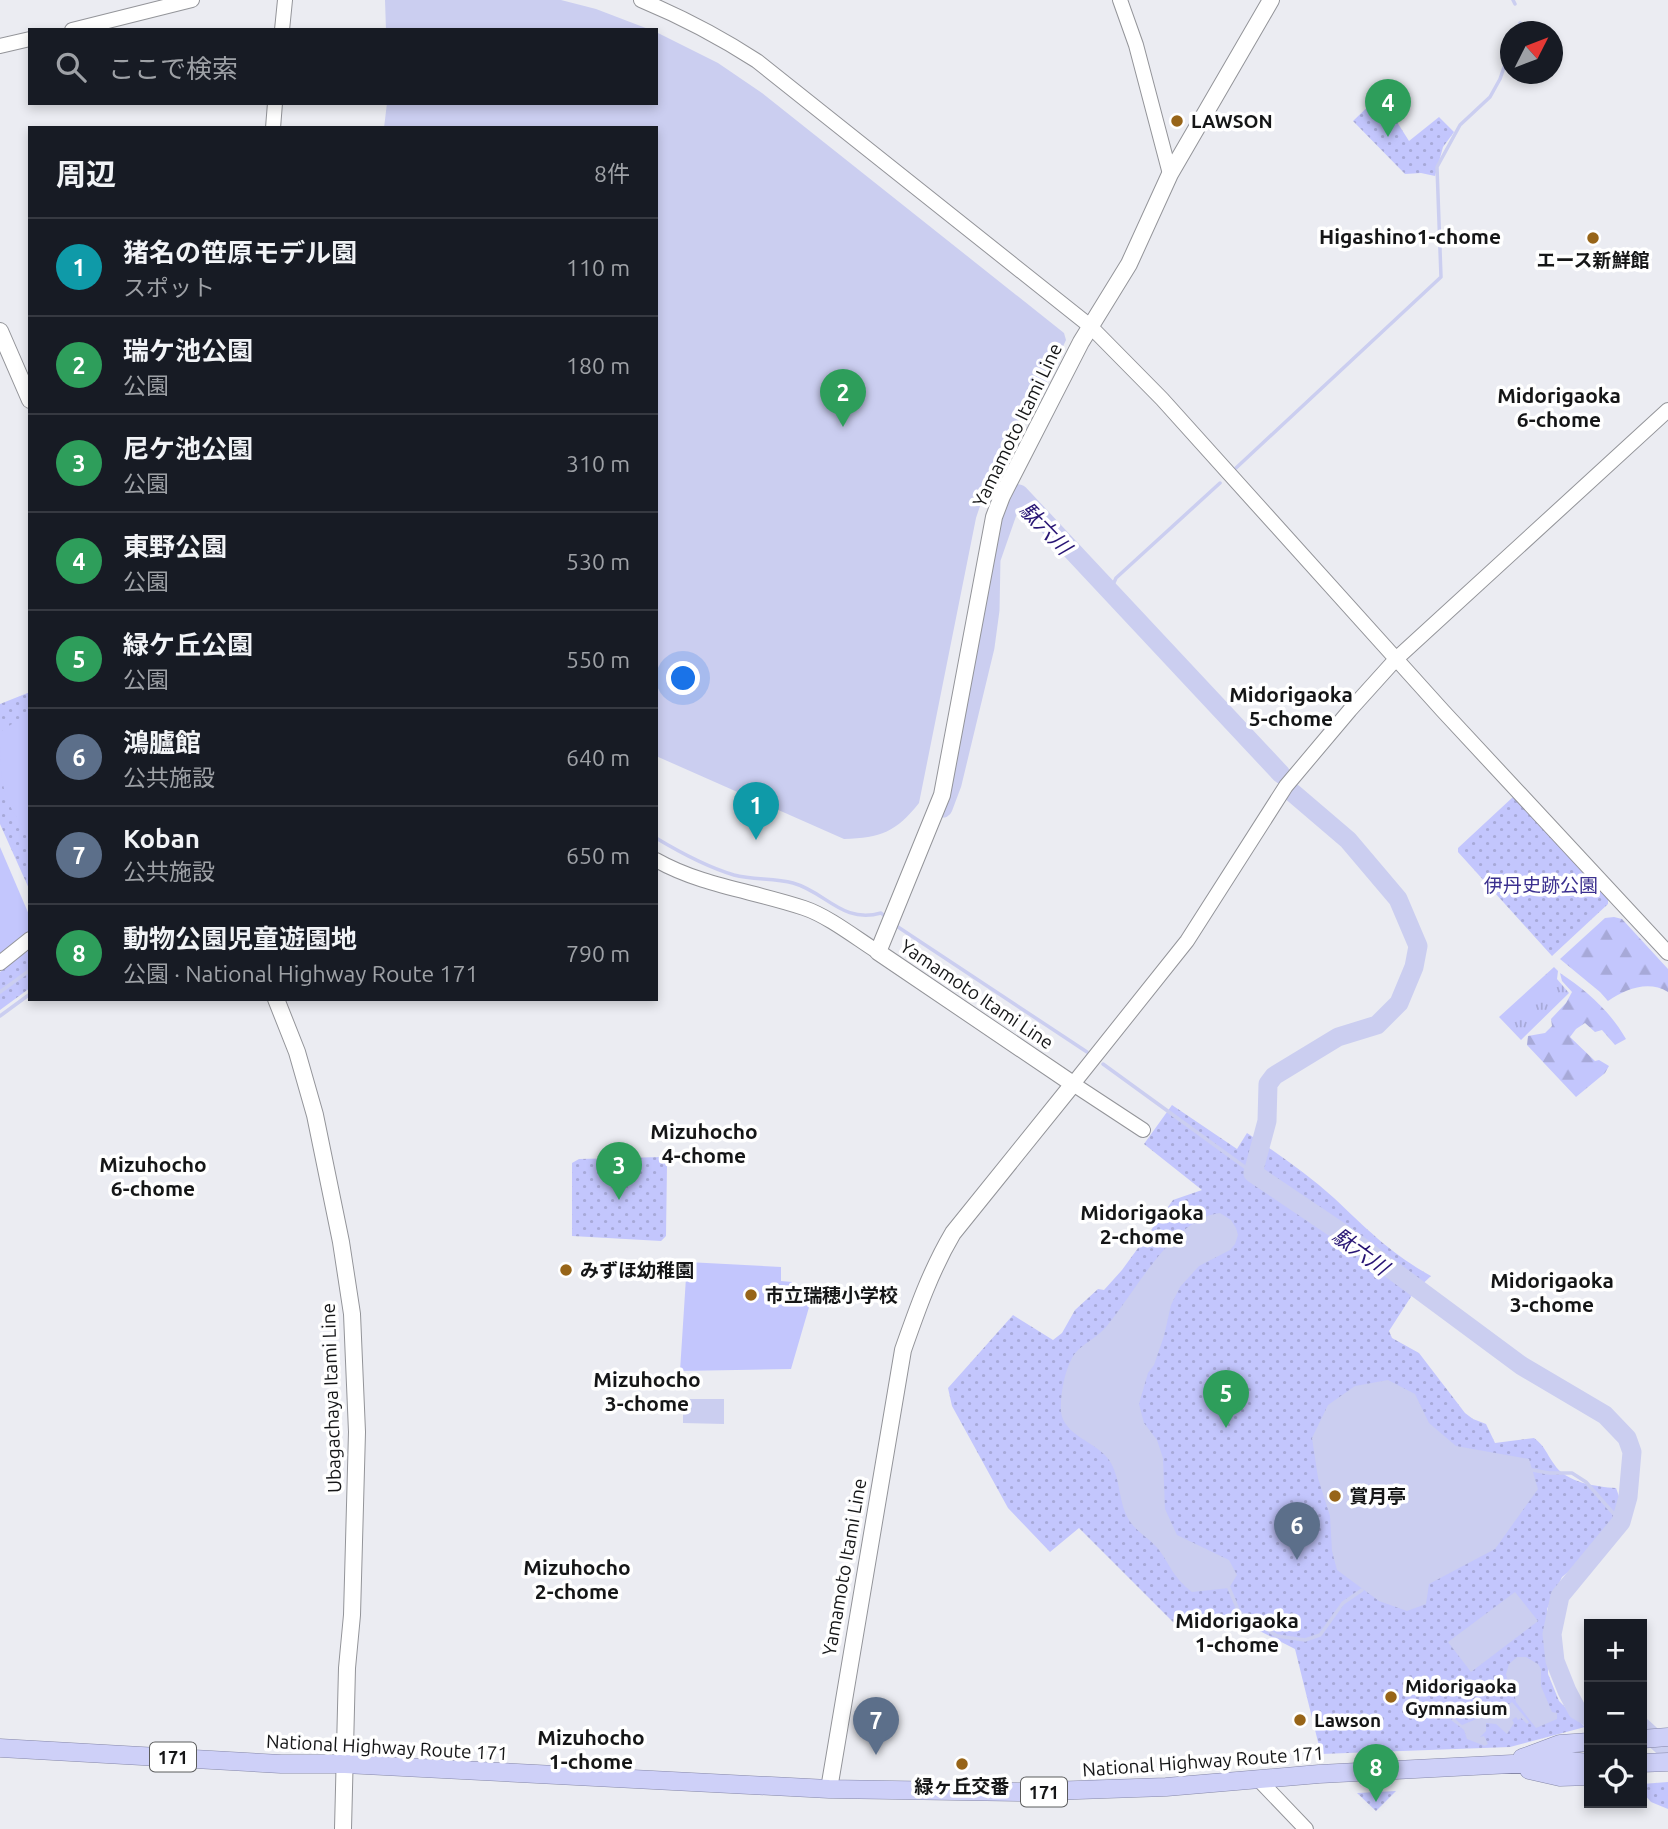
<!DOCTYPE html>
<html lang="ja">
<meta charset="utf-8">
<style>
body{margin:0;font-family:Ubuntu,"Noto Sans JP",sans-serif;background:#20242c;color:#f1f3f6}
.controls{position:absolute;right:21px;bottom:21px;display:grid;overflow:hidden;border-radius:0px;box-shadow:0 4px 10px #0003}
.controls button{width:63px;height:63px;display:grid;place-items:center;padding:0;border:0;border-bottom:2px solid #363941;background:#171b24;color:#f1f3f6;font:35px sans-serif}
.compass{position:absolute;left:1500px;top:21px;width:63px;height:63px;border-radius:50%;background:#171b24;box-shadow:0 4px 10px #0003;rotate:48deg}
.you{position:absolute;left:684px;top:679px;width:24px;height:24px;margin:-18px;border:5px solid #fff;border-radius:50%;background:#1a73e8;box-shadow:0 0 0 10px #1a73e833}
.badge{display:grid;place-items:center;width:46px;height:46px;border-radius:50%;background:#1a73e8;color:#fff;font-size:23px;font-weight:700}
.pin{position:absolute;translate:-50% -58px;filter:drop-shadow(0 2px 4px #0008)}
.pin::after{content:'';position:absolute;top:37px;width:24px;height:21px;background:inherit;clip-path:polygon(0 0,100% 0,50% 100%)}
.list{margin:0;padding:0;list-style:none}
h2{display:flex;justify-content:space-between;align-items:center;height:91px;margin:0;padding:0 28px;font-size:30px}
h2 small{font-size:23px;font-weight:400;color:#9ea1a6}
.list li{display:grid;grid-template-columns:46px 1fr auto;gap:21px;align-items:center;box-sizing:border-box;height:98px;padding:0 28px;border-top:2px solid #363941}
.list b{display:block;font-size:26px;white-space:nowrap}
.list p{margin:0;font-size:23px;white-space:nowrap;color:#9ea1a6}
.list em{font-size:23px;font-style:normal;color:#9ea1a6}
.icon{flex:none;width:38px;height:38px;fill:none;stroke:currentColor;stroke-width:2;stroke-linecap:round;stroke-linejoin:round}
.map{position:relative;flex:none;width:1668px;height:1829px;overflow:hidden}
.search{position:absolute;background:#171b24;box-shadow:0 4px 10px #0003;left:28px;top:28px;width:630px;height:77px;display:flex;align-items:center;gap:18px;box-sizing:border-box;padding:0 24px;border-radius:0px;color:#9ea1a6;font-size:26px}
.panel{position:absolute;background:#171b24;box-shadow:0 4px 10px #0003;left:28px;top:126px;width:630px;height:875px;border-radius:0px}
.map>svg:first-child{display:block}
</style>
<div class="map">
<svg width="1668" height="1829" viewBox="0 0 1668 1829">
<defs>
<pattern id="grass-tufts" width="24" height="20" patternUnits="userSpaceOnUse" patternTransform="scale(1.75)"><rect width="24" height="20" fill="#c3c6fd"/><path d="M3 7l-1-3M5 7V3M7 7l1-3M15 17l-1-3M17 17v-4M19 17l1-3" fill="none" stroke="#a7a9d8"/></pattern>
<pattern id="forest-firs" width="22" height="20" patternUnits="userSpaceOnUse" patternTransform="scale(1.75)"><rect width="22" height="20" fill="#c3c6fd"/><path d="M5 1l3.5 6h-7zM16 11l3.5 6h-7z" fill="#a7a9d8"/></pattern>
<pattern id="park-dots" width="8" height="8" patternUnits="userSpaceOnUse" patternTransform="scale(1.75)"><rect width="8" height="8" fill="#c3c6fd"/><path d="M2 2h.1M6 6h.1" fill="none" stroke="#a7a9d8" stroke-width="1.8" stroke-linecap="round"/></pattern>
</defs>
<rect width="100%" height="100%" fill="#ebecf2"/>
<path fill="url(#grass-tufts)" d="M1554,967L1558,971L1557,979L1569,993L1521,1040L1499,1017Z"/>
<path fill="url(#forest-firs)" d="M1614,917L1622,919L1668,969V992C1648,980 1626,989 1608,1001L1600,992L1560,959L1605,918Z
M1560,973C1587,991 1610,1011 1626,1039L1615,1045L1602,1030L1595,1032L1585,1023L1576,1029L1570,1037L1595,1061L1599,1060L1609,1066L1605,1073L1576,1097L1527,1045L1528,1036L1545,1033L1552,1026L1551,1019L1566,1003L1572,992L1562,981Z"/>
<path fill="url(#park-dots)" d="M1380,95L1409,141L1439,117L1454,132L1443,147L1435,176L1421,173L1405,174L1353,121Z
M30,692V891L0,824V704Z
M1513,797L1608,898V904L1552,956L1458,852V848Z
M30,949V988L0,1010V972Z
M1172,1105L1237,1149L1247,1133C1277,1153 1307,1174 1334,1198C1368,1230 1390,1253 1431,1276L1414,1292L1389,1331L1392,1338L1419,1353L1465,1413L1473,1419L1486,1424L1495,1443L1534,1438C1545,1446 1546,1453 1554,1464C1565,1482 1596,1487 1616,1488L1621,1502L1614,1521L1590,1554L1562,1577L1547,1609L1548,1674L1559,1701L1585,1727L1510,1747L1321,1754L1295,1649L1246,1624L1176,1625L1079,1528L1050,1552L1008,1508L952,1406L948,1388L1013,1315L1053,1340L1062,1333L1075,1310L1098,1289L1104,1290L1122,1270L1173,1200L1202,1190L1144,1144Z
M662,1157L667,1165L666,1236L661,1241L572,1236V1163L579,1159Z
M1668,1782V1809L1651,1802L1642,1792V1784Z
M1396,1791L1376,1811L1357,1793Z"/>
<path fill="#c3c6fd" d="M30,712V834C0,802 0,776 0,732Z
M0,847L30,917V934L0,957Z
M687,1262L781,1267V1281L792,1282V1295L812,1297L791,1369L680,1371Z"/>
<path fill="#cbcef0" d="M385,0H561L596,9L651,30H386Z
M656,32L718,63L762,93L1064,333L1066,340L1046,383L1037,380L983,497L976,518L919,803C896,832 881,838 844,839L656,756V128H384L387,103H656Z
M1220,1213L1231,1220L1236,1228L1238,1235L1235,1244L1230,1250L1199,1266L1180,1287L1171,1305L1164,1336L1154,1365L1148,1373L1139,1404L1144,1423L1157,1440L1163,1458L1165,1509L1177,1535L1229,1560L1237,1575L1229,1588L1192,1592C1173,1577 1172,1568 1159,1550C1151,1539 1136,1532 1129,1520C1118,1503 1121,1477 1109,1460C1097,1442 1064,1436 1061,1412C1060,1396 1064,1374 1071,1360C1078,1345 1095,1340 1106,1327C1134,1294 1172,1219 1220,1213Z
M1388,1380L1415,1394L1429,1423L1456,1446L1529,1459L1538,1489L1495,1549L1429,1584L1426,1604L1407,1611L1379,1601L1337,1570L1332,1551L1330,1516L1318,1478L1312,1438L1328,1405L1355,1386Z
M683,1399H724V1424L683,1423Z
M1515,1592L1538,1621L1471,1672L1448,1642Z
M1517,1657H1526L1538,1664L1541,1669V1686L1552,1712L1557,1713V1719L1536,1728L1516,1702L1513,1689L1508,1683L1506,1674L1509,1664Z
M1512,1702L1529,1722L1527,1724L1521,1718L1518,1720L1516,1717L1512,1720L1514,1723L1507,1734L1496,1724L1486,1723V1731L1480,1737L1484,1736L1488,1744L1485,1746L1467,1739L1464,1730L1451,1720L1454,1718L1462,1725L1479,1718V1711L1488,1710L1493,1714L1497,1710L1502,1714L1511,1708L1508,1705Z"/>
<g fill="none" stroke-linecap="round" stroke-linejoin="round">
<path stroke="#cbcef0" stroke-width="3.5" d="M1513,0L1515,4
M1517,32L1520,23
M1236,468L1441,277L1437,167L1460,125L1490,97L1500,79L1510,50
M1113,595L1112,587L1116,578L1220,483
M656,838C681,853 707,867 734,875C753,880 774,878 793,883C826,892 842,924 881,913L887,918
M895,925L1087,1052
M0,992L30,970
M0,1016L30,994
M1103,1064L1253,1173
M1532,1470L1549,1473H1572L1586,1482L1621,1522
M1229,1588L1239,1612L1277,1636L1305,1640L1320,1635L1343,1603L1362,1590"/>
<path stroke="#cbcef0" stroke-width="19" d="M1293,793L1348,840L1398,899L1418,946L1414,967L1399,1003L1377,1025L1338,1037L1274,1076L1268,1084L1267,1121L1253,1173L1345,1235L1522,1366L1605,1415L1627,1438L1632,1452L1628,1497L1621,1522L1560,1596L1552,1634L1555,1661L1567,1691L1577,1710L1589,1717
M943,808L952,784L985,647L990,610L991,559L1014,493L1019,494L1281,774
M1642,1727L1668,1751"/>
<g stroke="#939499" stroke-width="16">
<path id="tertiary" d="M641,0C682,17 720,37 757,61L1090,326L1162,399L1443,711L1668,953
M1120,0L1136,45L1170,174
M72,30L192,0
M282,30L285,0
M0,46L30,39
M273,128L275,103
M656,860C702,886 754,891 804,908C828,916 856,938 878,952
M0,963L30,939
M1143,1130L1073,1084L1187,941L1286,786L1350,710L1396,659L1668,410
M1259,1780L1306,1829"/>
</g>
<g stroke="#939499" stroke-width="18">
<path id="secondary" d="M0,331L30,400
M276,999L297,1052L315,1115L341,1242L352,1314L357,1432L352,1615L347,1668L343,1829
M829,1789L903,1350C917,1310 931,1270 953,1233L1073,1084L878,952L942,795L994,517L1002,496L1081,342L1129,264L1170,174L1271,0"/>
</g>
<g stroke="#8587a8" stroke-width="19">
<path id="trunk" d="M1642,1739L1668,1737
M0,1748L281,1764H345L829,1789L1019,1792L1166,1787L1319,1774L1569,1761L1589,1763
M1522,1758L1560,1744L1589,1742
M1642,1763L1668,1762
M1529,1770L1560,1777L1589,1776"/>
</g>
<use href="#tertiary" stroke="#fff" stroke-width="14"/>
<use href="#secondary" stroke="#fff" stroke-width="16"/>
<use href="#trunk" stroke="#ced0f8" stroke-width="18"/>
</g>
<g fill="#976418" stroke="#fff" stroke-width="2.5">
<circle cx="1177" cy="121" r="7"/>
<circle cx="1593" cy="238" r="7"/>
<circle cx="566" cy="1270" r="7"/>
<circle cx="751" cy="1295" r="7"/>
<circle cx="1335" cy="1496" r="7"/>
<circle cx="1391" cy="1697" r="7"/>
<circle cx="1300" cy="1720" r="7"/>
<circle cx="962" cy="1764" r="7"/>
</g>
<g text-anchor="middle" dominant-baseline="central" stroke-width="7" stroke-linejoin="round" paint-order="stroke">
<g fill="#fff" stroke="#5b5c5d" stroke-width="2">
<rect x="150" y="1742.5" width="46" height="29" rx="5"/>
<rect x="1021" y="1777.5" width="46" height="29" rx="5"/>
</g>
<g font-size="18" font-weight="bold" fill="#151617">
<text x="173" y="1757">171</text>
<text x="1044" y="1792">171</text>
</g>
<g font-size="19" font-weight="bold" fill="#151617" stroke="#fff" text-anchor="start">
<text x="1191" y="121">LAWSON</text>
<text x="1593" y="260" text-anchor="middle">エース新鮮館</text>
<text x="580" y="1270">みずほ幼稚園</text>
<text x="765" y="1295">市立瑞穂小学校</text>
<text x="1349" y="1496">賞月亭</text>
<text x="1405" y="1686">Midorigaoka<tspan x="1405" dy="22">Gymnasium</tspan></text>
<text x="1314" y="1720">Lawson</text>
<text x="962" y="1786" text-anchor="middle">緑ヶ丘交番</text>
</g>
<g font-size="19" fill="#151617" stroke="#fff">
<text transform="translate(1017 425) rotate(-64)">Yamamoto Itami Line</text>
<text transform="translate(977 994) rotate(34)">Yamamoto Itami Line</text>
<text transform="translate(331 1398) rotate(-92)">Ubagachaya Itami Line</text>
<text transform="translate(844 1567) rotate(-80)">Yamamoto Itami Line</text>
<text transform="translate(387 1747) rotate(3)">National Highway Route 171</text>
<text transform="translate(1203 1761) rotate(-4)">National Highway Route 171</text>
</g>
<g font-size="19" fill="#3b308f" stroke="#fff">
<text x="1541" y="885">伊丹史跡公園</text>
</g>
<g font-size="21" font-weight="bold" fill="#151617" stroke="#fff">
<text x="1410" y="236">Higashino1-chome</text>
<text x="1559" y="395">Midorigaoka<tspan x="1559" dy="24">6-chome</tspan></text>
<text x="1291" y="694">Midorigaoka<tspan x="1291" dy="24">5-chome</tspan></text>
<text x="704" y="1131">Mizuhocho<tspan x="704" dy="24">4-chome</tspan></text>
<text x="153" y="1164">Mizuhocho<tspan x="153" dy="24">6-chome</tspan></text>
<text x="1142" y="1212">Midorigaoka<tspan x="1142" dy="24">2-chome</tspan></text>
<text x="1552" y="1280">Midorigaoka<tspan x="1552" dy="24">3-chome</tspan></text>
<text x="647" y="1379">Mizuhocho<tspan x="647" dy="24">3-chome</tspan></text>
<text x="577" y="1567">Mizuhocho<tspan x="577" dy="24">2-chome</tspan></text>
<text x="1237" y="1620">Midorigaoka<tspan x="1237" dy="24">1-chome</tspan></text>
<text x="591" y="1737">Mizuhocho<tspan x="591" dy="24">1-chome</tspan></text>
</g>
<g font-size="21" font-style="italic" fill="#281574" stroke="#fff">
<text transform="translate(1046 528) rotate(46)">駄六川</text>
<text transform="translate(1361 1251) rotate(36)">駄六川</text>
</g>
</g>
</svg>
<div class="controls">
<button>+</button>
<button>−</button>
<button><svg class="icon" aria-label="locate" viewBox="0 0 24 24"><circle cx="12" cy="12" r="6"/><path d="M12 2v4M12 18v4M2 12h4M18 12h4"/></svg></button>
</div>
<svg class="compass" viewBox="-18 -18 36 36"><path d="M0-13l5 13h-10z" fill="#e53935"/><path d="M0 13l5-13h-10z" fill="#9ea1a6"/></svg>
<div class="you"></div>
<div class="pin badge" style="left:756px;top:840px;background:#0f9aa8">1</div>
<div class="pin badge" style="left:843px;top:427px;background:#2e9e5b">2</div>
<div class="pin badge" style="left:619px;top:1200px;background:#2e9e5b">3</div>
<div class="pin badge" style="left:1388px;top:137px;background:#2e9e5b">4</div>
<div class="pin badge" style="left:1226px;top:1428px;background:#2e9e5b">5</div>
<div class="pin badge" style="left:1297px;top:1560px;background:#5c6f8a">6</div>
<div class="pin badge" style="left:876px;top:1755px;background:#5c6f8a">7</div>
<div class="pin badge" style="left:1376px;top:1802px;background:#2e9e5b">8</div>
<div class="search"><svg class="icon" aria-label="search" viewBox="0 0 24 24"><circle cx="10" cy="10" r="6"/><path d="M15 15l6 6"/></svg>ここで検索</div>
<section class="panel">
<h2>周辺<small>8件</small></h2>
<ul class="list">
<li><span class="badge" style="background:#0f9aa8">1</span><div><b>猪名の笹原モデル園</b><p>スポット</p></div><em>110 m</em></li>
<li><span class="badge" style="background:#2e9e5b">2</span><div><b>瑞ケ池公園</b><p>公園</p></div><em>180 m</em></li>
<li><span class="badge" style="background:#2e9e5b">3</span><div><b>尼ケ池公園</b><p>公園</p></div><em>310 m</em></li>
<li><span class="badge" style="background:#2e9e5b">4</span><div><b>東野公園</b><p>公園</p></div><em>530 m</em></li>
<li><span class="badge" style="background:#2e9e5b">5</span><div><b>緑ケ丘公園</b><p>公園</p></div><em>550 m</em></li>
<li><span class="badge" style="background:#5c6f8a">6</span><div><b>鴻臚館</b><p>公共施設</p></div><em>640 m</em></li>
<li><span class="badge" style="background:#5c6f8a">7</span><div><b>Koban</b><p>公共施設</p></div><em>650 m</em></li>
<li><span class="badge" style="background:#2e9e5b">8</span><div><b>動物公園児童遊園地</b><p>公園 · National Highway Route 171</p></div><em>790 m</em></li>
</ul>
</section>
</div>
